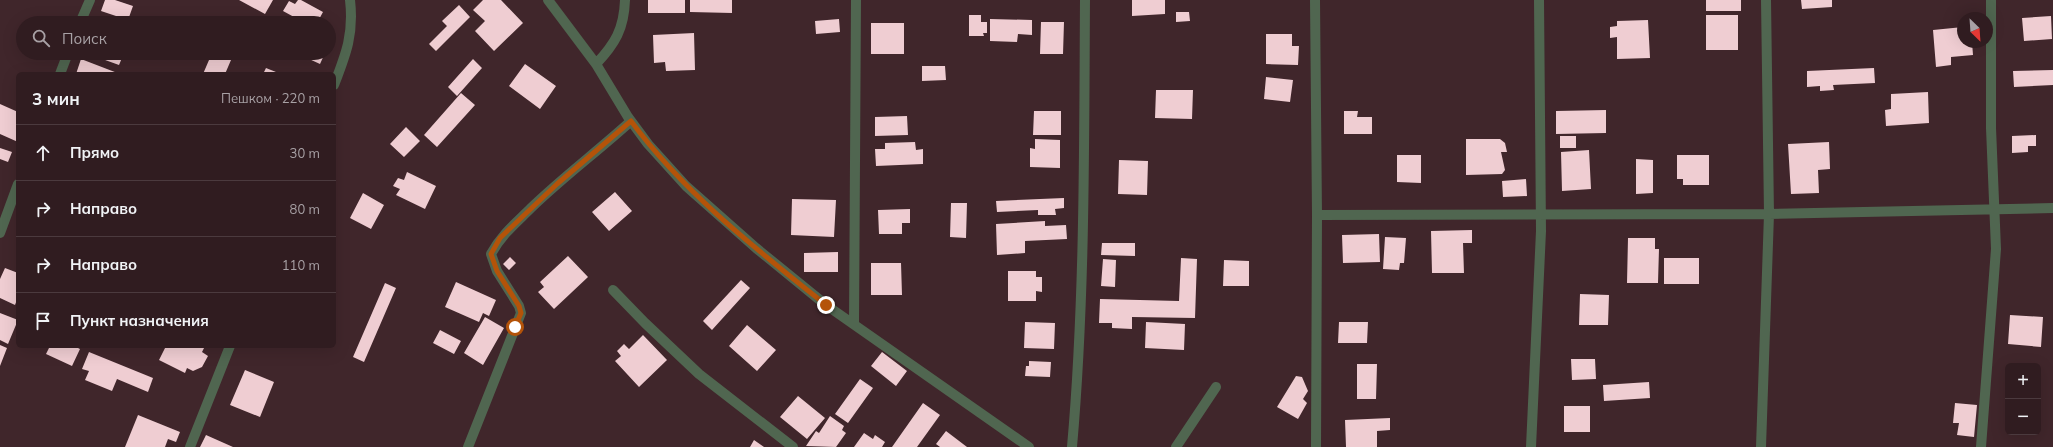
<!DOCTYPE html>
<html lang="ru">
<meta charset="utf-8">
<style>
body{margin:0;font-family:Mulish,sans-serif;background:#3c292d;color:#f1f3f6}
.controls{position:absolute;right:12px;bottom:12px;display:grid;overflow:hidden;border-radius:6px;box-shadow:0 4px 16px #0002}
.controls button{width:36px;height:36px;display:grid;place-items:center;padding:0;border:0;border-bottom:1px solid #4b3a3e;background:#301c20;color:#f1f3f6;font:20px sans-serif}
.compass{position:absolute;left:1957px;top:12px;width:36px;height:36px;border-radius:50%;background:#301c20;box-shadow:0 4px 16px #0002;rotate:155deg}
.stop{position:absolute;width:12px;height:12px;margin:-9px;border:3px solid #b45309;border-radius:50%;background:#fff}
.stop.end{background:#b45309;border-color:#fff;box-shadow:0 1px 4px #0008}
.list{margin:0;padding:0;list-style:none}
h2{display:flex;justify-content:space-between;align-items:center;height:52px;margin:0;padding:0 16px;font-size:17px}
h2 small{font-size:13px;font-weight:400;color:#a8a1a5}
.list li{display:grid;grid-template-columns:26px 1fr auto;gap:12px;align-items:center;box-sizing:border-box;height:56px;padding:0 16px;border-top:1px solid #4b3a3e}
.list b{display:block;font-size:15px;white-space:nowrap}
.list em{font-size:13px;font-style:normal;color:#a8a1a5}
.icon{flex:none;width:22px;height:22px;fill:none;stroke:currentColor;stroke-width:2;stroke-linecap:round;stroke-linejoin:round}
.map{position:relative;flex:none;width:2053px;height:447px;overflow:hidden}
.search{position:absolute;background:#301c20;box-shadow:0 4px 16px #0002;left:16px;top:16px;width:320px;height:44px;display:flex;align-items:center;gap:10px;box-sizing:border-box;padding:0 14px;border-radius:22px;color:#a8a1a5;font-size:15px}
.panel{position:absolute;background:#301c20;box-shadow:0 4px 16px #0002;left:16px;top:72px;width:320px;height:276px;border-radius:6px}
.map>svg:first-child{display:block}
</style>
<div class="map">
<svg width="2053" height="447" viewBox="0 0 2053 447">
<rect width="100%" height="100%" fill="#40262b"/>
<path fill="#efcdd2" d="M105,0H115L133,6L128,20L101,11Z
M239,0H273L265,14Z
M298,0H301L323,12L317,23H305L283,11L289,1L295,4Z
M483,0H501L523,23L494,51L475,31L485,21L473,10Z
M648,0H685V13H648Z
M690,0H732V13L690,12Z
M1132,0H1165V14L1132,16Z
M1706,0H1741V11H1706Z
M1801,0H1832V7L1802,9Z
M459,5L470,17L436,51L429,44L447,26L442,21Z
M1176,12H1189L1190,21L1176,22Z
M969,15H981V22H987V33H983L984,36H969Z
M1706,15H1738V50H1706Z
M2051,16L2052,39L2024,41L2022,18Z
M107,17L123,23H105Z
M839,19L840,32L816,34L815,21Z
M990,19L1032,20V35L1018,34L1017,42L990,41Z
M1648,20L1650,58L1617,59V37L1610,38V27L1617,26V21Z
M1041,22H1064L1063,54H1040Z
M871,23H904V54H871Z
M1963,27V42H1972L1973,55L1951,57V65L1936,67L1933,30Z
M694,33L695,70L666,71L665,62L654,63L653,35Z
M1266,34H1292V46H1299L1298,65L1266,64Z
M95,53H124L119,65L94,56Z
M212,53H234L225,74H203Z
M296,53H325L320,64Z
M81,59L120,74H76Z
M473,59L482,68L457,96L448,87Z
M525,64L556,86L540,109L509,86Z
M922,66H945L946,80L922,81Z
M266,68L281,74H263Z
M1874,68L1875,83L1833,85L1834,90L1820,91V86L1807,87V71Z
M2053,70V85L2014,87L2013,71Z
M1266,77L1293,80L1290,102L1264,99Z
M1156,90H1193L1192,119L1155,118Z
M1928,92L1929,123L1886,126L1885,110L1891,109V94Z
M461,93L475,105L437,147L424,135Z
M0,104L18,112V142L0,134Z
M1606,110V133L1556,134V111Z
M1034,111H1061V135H1033Z
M1344,111H1358L1357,117H1372V134H1344Z
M907,116L908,135L875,136V117Z
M406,127L420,141L404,157L390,144Z
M2036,135V146H2028V152L2012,153V136Z
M1560,136H1576V148H1560Z
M1035,139L1060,140V168L1030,167V148L1035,149Z
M1466,139H1500L1505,143L1507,152H1501L1505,170L1502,174L1466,175Z
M915,142L916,150L923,149V164L876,166L875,149H885V143Z
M1829,142L1830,169L1818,170L1819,193L1791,194L1788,144Z
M0,148L12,152L8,162L0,159Z
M1589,150L1591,189L1562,191L1561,152Z
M1397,155H1421V183L1397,182Z
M1677,155H1709V185H1683V179H1677Z
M1636,159L1653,160V193L1636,194Z
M1119,160L1148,161L1147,195L1118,194Z
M407,172L436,186L425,209L396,195L400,189L393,186L398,178L404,180Z
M1526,179L1527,196L1503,197L1502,181Z
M615,192L632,211L609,231L592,212Z
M363,193L384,205L371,229L350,218Z
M1064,198V208L1055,209L1056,215H1038V210L997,212L996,201Z
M792,199L836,200L834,237L791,235Z
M951,203H967L966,238L950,237Z
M910,209V223H902V234H879L878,210Z
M1045,221V226L1066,225L1067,239L1025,241V253L997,255L996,224Z
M1472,230V243H1463L1464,273H1432L1431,231Z
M1379,234L1380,262L1343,263L1342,235Z
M1385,237L1406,238L1404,263H1400L1399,270L1383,269Z
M1628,238H1655V249H1659L1658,283H1627Z
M1102,243H1135V256L1101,255Z
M838,252V272H804V253Z
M568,256L588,277L554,309L538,292L544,287L540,282Z
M510,257L516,263L509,270L503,264Z
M1181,258L1197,259L1195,318L1132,317V329L1112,328V323H1099L1100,299L1179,301Z
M1664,258H1699V284H1664Z
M1103,259L1116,260L1115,287L1101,286Z
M1224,260L1249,261V286H1223Z
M871,263H901L902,295H871Z
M5,268L18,273V297L15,305L0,298V279Z
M1008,271H1036V277H1042V292L1036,291V301H1008Z
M741,280L750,288L712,330L703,321Z
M456,282L496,300L489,316L483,313L479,322L445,307Z
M385,283L396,288L364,362L353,357Z
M1580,294L1609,295L1608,325H1579Z
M0,313L18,320L8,344L0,340Z
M2010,315L2043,317L2041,347L2008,344Z
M485,317L504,328L483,365L464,353Z
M1025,322L1055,323L1054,349L1024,348Z
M1146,322L1185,324L1184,350L1145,348Z
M1339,322H1368L1367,343H1338Z
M747,325L776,350L757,371L729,346Z
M440,330L461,341L454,354L433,343Z
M643,335L667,360L639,387L615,361L621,356L617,351L624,344L629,349Z
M0,345L7,348L0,366Z
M50,346H74L80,349L72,366L46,354Z
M166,346H205L202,352L208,356L202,367L193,371L187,368L185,373L159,360Z
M89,352L153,378L148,392L117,379L112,391L85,380L89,371L82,369Z
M882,352L907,371L896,386L871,366Z
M1571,359H1595L1596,379L1572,380Z
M1029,361L1051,362L1050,377L1025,376L1026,366H1029Z
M1357,364H1377L1376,399H1357Z
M245,370L274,382L260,417L230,405Z
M1296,376L1302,377L1308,391L1303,399L1307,403L1298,419L1277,407Z
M860,379L873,388L848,423L835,414Z
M1649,382L1650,398L1604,401L1603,385Z
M798,396L825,418L807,439L780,417Z
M923,403L940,415L917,447H892Z
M1955,403L1977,405L1974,437L1957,435L1959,423H1953Z
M1564,406H1590V432H1564Z
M138,415L180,432L176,442L168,439L165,447H125Z
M830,416L844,426L842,430L846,433L836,447L806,446L816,431L819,433Z
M1390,418V430L1377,431V447H1346L1345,420Z
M946,431L967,447H940L936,444Z
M864,433L873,439L875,435L885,442L882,447H854Z
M206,435L233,447H200Z
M754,440L764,447H750Z"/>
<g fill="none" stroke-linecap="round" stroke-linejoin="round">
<path stroke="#506650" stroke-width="10" d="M548,0L596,64L628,117L648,144L686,186L756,248L826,305L1029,447
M1315,0L1317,215L1316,447
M80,23L90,0
M596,64C615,44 624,29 625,0
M60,74L68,53
M334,85C346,54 354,34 350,0
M1317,215L1769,214L2053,208
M0,233L18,184
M613,290L645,323L699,374L793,447
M854,324L856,0
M190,447L230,346
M468,447L521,313L519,306L497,271L491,254C502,234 516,223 531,208C563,177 598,151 631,121
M1072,447C1085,299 1084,149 1085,0
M1176,447L1216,387
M1531,447L1541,231L1539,0
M1761,447L1769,214L1766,0
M1981,447L1996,249L1991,128V0"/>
</g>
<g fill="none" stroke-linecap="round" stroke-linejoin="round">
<path stroke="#b45309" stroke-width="5" d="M515,327L521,313L519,306L497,271L491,254L500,238L557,184L631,121C684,193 756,249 826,305"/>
</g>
</svg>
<div class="controls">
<button>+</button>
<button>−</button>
</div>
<svg class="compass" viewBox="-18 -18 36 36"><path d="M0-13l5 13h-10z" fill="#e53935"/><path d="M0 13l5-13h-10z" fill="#a8a1a5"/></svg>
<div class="stop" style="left:515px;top:327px"></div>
<div class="stop end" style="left:826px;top:305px"></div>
<div class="search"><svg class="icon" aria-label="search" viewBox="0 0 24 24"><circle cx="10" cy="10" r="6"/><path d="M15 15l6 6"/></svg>Поиск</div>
<section class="panel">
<h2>3 мин<small>Пешком · 220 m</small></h2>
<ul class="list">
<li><svg class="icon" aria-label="ahead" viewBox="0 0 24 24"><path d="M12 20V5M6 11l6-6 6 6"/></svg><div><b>Прямо</b></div><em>30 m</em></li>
<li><svg class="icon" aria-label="right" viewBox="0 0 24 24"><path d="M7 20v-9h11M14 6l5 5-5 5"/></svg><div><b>Направо</b></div><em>80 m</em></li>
<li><svg class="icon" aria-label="right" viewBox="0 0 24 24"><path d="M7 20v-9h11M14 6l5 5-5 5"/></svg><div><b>Направо</b></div><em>110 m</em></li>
<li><svg class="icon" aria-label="arrive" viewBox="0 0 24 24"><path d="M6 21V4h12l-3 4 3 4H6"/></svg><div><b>Пункт назначения</b></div></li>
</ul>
</section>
</div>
